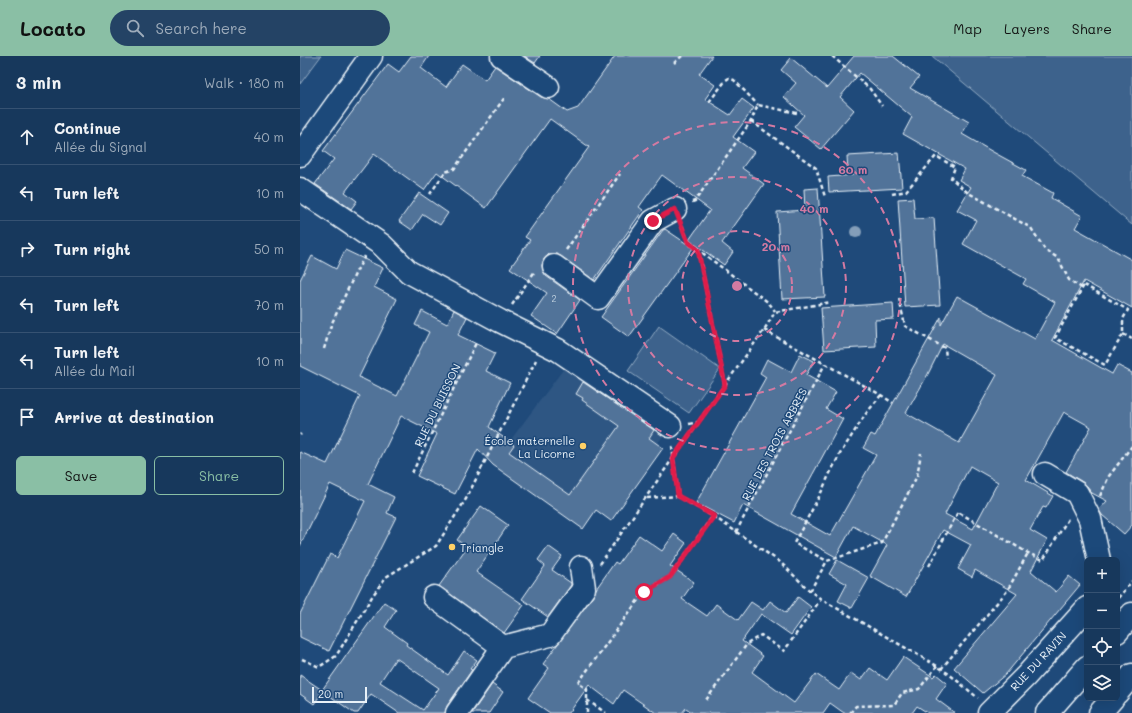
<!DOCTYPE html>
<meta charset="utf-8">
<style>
body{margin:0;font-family:Mali,sans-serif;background:#244365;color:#f1f3f6}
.controls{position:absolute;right:12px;bottom:12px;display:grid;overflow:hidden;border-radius:6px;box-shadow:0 4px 16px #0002}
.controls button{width:36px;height:36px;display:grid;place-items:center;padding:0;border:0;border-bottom:1px solid #365272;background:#17385c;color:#f1f3f6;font:20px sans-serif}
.scale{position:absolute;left:12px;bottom:10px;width:55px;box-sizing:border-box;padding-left:4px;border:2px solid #e8f1f8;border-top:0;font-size:11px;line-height:14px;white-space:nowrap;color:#e8f1f8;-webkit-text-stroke:3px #1f4a7a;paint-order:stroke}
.stop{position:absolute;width:12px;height:12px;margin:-9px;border:3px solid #e11d48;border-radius:50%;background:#fff}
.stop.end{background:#e11d48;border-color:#fff;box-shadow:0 1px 4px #0008}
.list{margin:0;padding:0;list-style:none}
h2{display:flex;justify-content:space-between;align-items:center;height:52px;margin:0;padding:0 16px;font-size:17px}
h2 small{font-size:13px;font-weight:400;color:#9eacbb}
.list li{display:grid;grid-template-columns:26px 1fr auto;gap:12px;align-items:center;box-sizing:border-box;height:56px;padding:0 16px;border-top:1px solid #365272}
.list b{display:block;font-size:15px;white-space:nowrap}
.list p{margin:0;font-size:13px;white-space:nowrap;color:#9eacbb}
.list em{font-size:13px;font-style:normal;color:#9eacbb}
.actions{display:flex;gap:8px;padding:12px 16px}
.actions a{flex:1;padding:9px 0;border:1px solid #8abfa5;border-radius:6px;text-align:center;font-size:14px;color:#8abfa5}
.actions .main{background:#8abfa5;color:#111}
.icon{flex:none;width:22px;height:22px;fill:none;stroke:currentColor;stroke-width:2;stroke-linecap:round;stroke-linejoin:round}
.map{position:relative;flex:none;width:832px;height:657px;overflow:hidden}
header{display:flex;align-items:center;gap:24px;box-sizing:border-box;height:56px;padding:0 20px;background:#8abfa5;color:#111}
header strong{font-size:19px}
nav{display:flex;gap:22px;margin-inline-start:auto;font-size:14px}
.search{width:280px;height:36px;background:#244365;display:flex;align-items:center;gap:10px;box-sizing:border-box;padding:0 14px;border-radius:22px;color:#9eacbb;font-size:15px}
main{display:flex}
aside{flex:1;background:#17385c}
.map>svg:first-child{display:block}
</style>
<header>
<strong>Locato</strong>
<div class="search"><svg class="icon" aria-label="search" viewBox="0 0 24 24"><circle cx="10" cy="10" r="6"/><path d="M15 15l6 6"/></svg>Search here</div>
<nav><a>Map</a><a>Layers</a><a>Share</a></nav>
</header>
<main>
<aside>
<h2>3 min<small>Walk · 180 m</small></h2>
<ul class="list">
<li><svg class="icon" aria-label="ahead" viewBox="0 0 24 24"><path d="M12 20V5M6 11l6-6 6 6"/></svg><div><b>Continue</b><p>Allée du Signal</p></div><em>40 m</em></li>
<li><svg class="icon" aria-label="left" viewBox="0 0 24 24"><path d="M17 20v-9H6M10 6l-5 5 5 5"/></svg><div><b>Turn left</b></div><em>10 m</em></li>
<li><svg class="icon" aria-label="right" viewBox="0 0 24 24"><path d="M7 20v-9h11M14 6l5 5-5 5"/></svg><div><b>Turn right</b></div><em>50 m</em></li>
<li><svg class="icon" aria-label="left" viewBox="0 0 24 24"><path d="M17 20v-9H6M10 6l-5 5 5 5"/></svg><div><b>Turn left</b></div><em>70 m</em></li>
<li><svg class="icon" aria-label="left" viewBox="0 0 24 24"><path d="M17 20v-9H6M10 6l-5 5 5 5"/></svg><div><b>Turn left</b><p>Allée du Mail</p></div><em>10 m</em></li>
<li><svg class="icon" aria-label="arrive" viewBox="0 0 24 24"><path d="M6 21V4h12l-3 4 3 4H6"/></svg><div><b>Arrive at destination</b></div></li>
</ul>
<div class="actions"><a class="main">Save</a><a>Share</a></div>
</aside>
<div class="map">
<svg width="832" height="657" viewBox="0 0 832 657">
<rect width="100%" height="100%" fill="#1f4a7a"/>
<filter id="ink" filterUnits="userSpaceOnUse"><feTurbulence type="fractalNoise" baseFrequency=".025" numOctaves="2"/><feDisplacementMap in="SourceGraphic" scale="8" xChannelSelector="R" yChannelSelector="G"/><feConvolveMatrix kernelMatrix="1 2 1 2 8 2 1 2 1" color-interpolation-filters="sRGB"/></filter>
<g filter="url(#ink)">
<path fill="#2e5683" d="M268,307L366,376L357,388L311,465L296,454L283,473L192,409Z"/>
<path fill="#3c628c" stroke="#92aac2" d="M0,0H21L0,28Z
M632,0H832V169Z
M359,270L420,313L389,357L328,315Z"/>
<path fill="#517399" stroke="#e8f1f8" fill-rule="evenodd" d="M111,0H129L121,12L146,31L162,8L185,24L195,10L241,41L249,43L267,56L278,52L315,0H412L399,18L415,29L405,43L430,59L442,43L454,52L433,81L454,96L442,112L464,128L422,187L433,196L424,209L389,184L410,154L362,119L339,151L343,154L294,224L261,200L256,198H249L244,203L242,209L243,215L246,220L280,244L257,278L231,260L247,237L210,212L230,184L225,181L289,91L250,63L186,152L137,116L124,134L74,98L45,136L57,145L51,153L15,128L34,103L23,95L88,8L99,16Z
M224,0H240L235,7Z
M554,0H593L619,21L610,32L669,66L662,78L693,96L726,114L722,120L753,137L751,142L782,160L775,172L832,204V252L784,225L752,284L812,318L817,309L832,317V469L824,478L802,459L799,454L807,445L790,436L788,431L784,427L766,416L791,371L764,356L726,424L753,440L746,452L743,451L730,474L747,484L731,515L756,536L769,520L780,529L706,618L683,637L654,612L717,538L675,514L672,521L658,513L671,489L643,474L606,541L570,520L587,489L553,470L536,501L443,449L434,467L396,447L466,321L460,317L467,303L491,316L500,298L514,305L506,319L536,336L526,353L543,363L491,458L530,480L576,399L563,392L571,378L575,380L641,261V269L657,240L735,283L755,246L723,228L726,223L663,188L676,164L657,154L671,131L659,124L665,113L603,78L612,61L560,17L540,41L554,54L521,93L494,71L504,59L484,41L496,27L481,14L491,2L527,32ZM643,288L697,319L659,387L606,357L628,318ZM670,410L698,426L673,473L645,458Z
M599,97L602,132L529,136L528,121L553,119L548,116L547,100Z
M518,132L525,241L482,243L477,156L505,154L504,133Z
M119,137L148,157L140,169L123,158L112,174L99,165Z
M613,142L615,163L634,162L640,249L605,251L598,143Z
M365,173L393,192L329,281L301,261L363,174Z
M45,194L83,212L74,231L97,243L59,321L97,340L129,276L115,269L122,255L147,268L154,254L167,261L158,279L195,297L186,315L210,327L189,371L214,389L209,396L270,439L319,370L282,344L283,342L276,338L283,326L354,374L349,382L363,392L311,465L296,454L283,473L193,409L178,393L155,438L117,420L137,378L101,360L68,428L94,441L87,457L96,461L29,595L0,581V558L30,498L37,502L65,445L30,428L0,490V396L27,408L60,340L0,310V224L12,200L36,213Z
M593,247L594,263L575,264L576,291L524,294L521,252Z
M181,450L208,469L176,516L224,549L204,577L139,530L167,491L157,484Z
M374,478L386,487L370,510L394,526L382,543L407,560L416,548L438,564L451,546L463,554L470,545L486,557L498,541L511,551L491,579L461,558L442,585L463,600L452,616L494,647L516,618L539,634L551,617L561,624L570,612L587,624L603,601L633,621L636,618L647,627L636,643L655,657H628L617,650L612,657H544L530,647L523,657H393L386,652L382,657H356L323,634L314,648L289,629L269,657H250L228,642L249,612L243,608L294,539L296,533L315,506L318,508L339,479L362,495Z
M248,490L262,500L252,514L271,527V529L248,561L222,543L245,510L238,504Z
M537,504L569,522L552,552L538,545L547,528L529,518Z
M84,546L96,554L85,571L107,587L106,589L148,619L164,595L177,604L170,613L172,614L147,650L145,657H99L71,638L58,657H54L23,635L14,648L0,638V619L22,634ZM96,602L139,632L123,654L80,626Z
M192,628L203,636L189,657H172Z"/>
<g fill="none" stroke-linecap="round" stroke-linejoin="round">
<g stroke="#e8f1f8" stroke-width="25">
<path id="minor" d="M202,0L248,31
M0,99L71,0
M0,133L82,189L109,216L200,265L258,294L370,370
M254,210L298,242L353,165L375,153
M745,418L777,437L790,463L799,504
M134,541L203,591L250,579L284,532L281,511
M157,657L203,591
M689,657L726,620L787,552"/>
</g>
<g stroke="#e8f1f8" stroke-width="25">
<path id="major" d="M817,576L832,558
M817,637L832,619
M747,657L787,611
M800,657L813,642"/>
</g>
<path stroke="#e8f1f8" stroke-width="2.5" stroke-dasharray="4 3" stroke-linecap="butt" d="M532,0L570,33L582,50
M374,7L382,0
M409,46L426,24L429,22L434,24L458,49
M451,65L516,112L525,141
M130,138L145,116L154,113L205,41
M592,138L606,135L636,100L655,111L651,122L667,136L731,172L745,194L758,202L769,224L782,232
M392,146L395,145L451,65L458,49L497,57
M382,170L388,186L469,247L475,255
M266,194L320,118
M398,194L425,329
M784,229L828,254L823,263V278L805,309L755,282Z
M599,242L605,270L645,292L646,302
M212,249L235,215
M464,274L581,339L593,347
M823,278L832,283
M24,293L31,269L56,216L65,200
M581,339L565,359L540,398L529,419L520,439L494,487L527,505L582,487L617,420L621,397
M389,368L399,366
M0,379L1,378
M372,390L378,440L413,460L480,506L510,535L521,543L637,610L649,618L678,642
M112,417L176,287
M800,440L809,420L832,390
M347,442L378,440
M436,476L525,308
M300,508L373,402L464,274L475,256L531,246
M629,510L658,456L728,497L743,504L768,463
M510,535L527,505
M818,542L832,525
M2,603L19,611L36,600L73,539L86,521L136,490L166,443L236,304
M641,613L707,535L728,497
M287,644L306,657
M406,644L447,588L461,579L484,595L521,543
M287,657V633L278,627L344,536L370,521L413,460
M550,657L556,650L594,649L602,637L619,633L637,610"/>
<use href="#minor" stroke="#1f4a7a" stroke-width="22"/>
<use href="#major" stroke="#1f4a7a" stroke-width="22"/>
</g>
<circle fill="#849eb9" cx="556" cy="176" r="6"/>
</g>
<g fill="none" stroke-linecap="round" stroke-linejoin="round" filter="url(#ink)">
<path stroke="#e11d48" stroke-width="5" d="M344,536L370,521L414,460L378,440L373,402L425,329L398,194L388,186L375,153L353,165"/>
</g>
<g fill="none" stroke="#d37aa2" stroke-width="2" stroke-dasharray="7 5">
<circle cx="437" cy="230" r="55"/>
<circle cx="437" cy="230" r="109"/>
<circle cx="437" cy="230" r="164"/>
</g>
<g fill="#ffd166" stroke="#1f4a7a" stroke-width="1.5">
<circle cx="283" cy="390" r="4"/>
<circle cx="152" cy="491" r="4"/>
</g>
<g text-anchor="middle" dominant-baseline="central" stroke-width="3" stroke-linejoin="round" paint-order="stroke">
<g font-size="9" fill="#c2d2e0">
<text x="254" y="242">2</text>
</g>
<g font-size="11" fill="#e8f1f8" stroke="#1f4a7a">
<text transform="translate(137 349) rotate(-64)">RUE DU BUISSON</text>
<text transform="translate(474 388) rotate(-62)">RUE DES TROIS ARBRES</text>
<text transform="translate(738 605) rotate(-47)">RUE DU RAVIN</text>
</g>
<g font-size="11" fill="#e8f1f8" stroke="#1f4a7a" text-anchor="end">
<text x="275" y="384">École maternelle<tspan x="275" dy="13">La Licorne</tspan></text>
<text x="160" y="491" text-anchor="start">Triangle</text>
</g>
</g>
<circle cx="437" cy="230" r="6" fill="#d37aa2" stroke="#1f4a7a" stroke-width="2"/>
<g font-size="12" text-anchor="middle" font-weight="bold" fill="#d37aa2" stroke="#1f4a7a" stroke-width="3" stroke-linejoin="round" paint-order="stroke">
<text x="553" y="118">60 m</text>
<text x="514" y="157">40 m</text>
<text x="476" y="195">20 m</text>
</g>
</svg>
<div class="controls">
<button>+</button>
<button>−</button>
<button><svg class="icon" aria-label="locate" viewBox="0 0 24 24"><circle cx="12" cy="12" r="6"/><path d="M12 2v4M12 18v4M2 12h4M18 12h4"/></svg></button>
<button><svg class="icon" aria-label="layers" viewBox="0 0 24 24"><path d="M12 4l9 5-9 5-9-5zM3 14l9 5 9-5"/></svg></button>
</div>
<div class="scale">20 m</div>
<div class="stop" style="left:344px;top:536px"></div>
<div class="stop end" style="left:353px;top:165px"></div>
</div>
</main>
